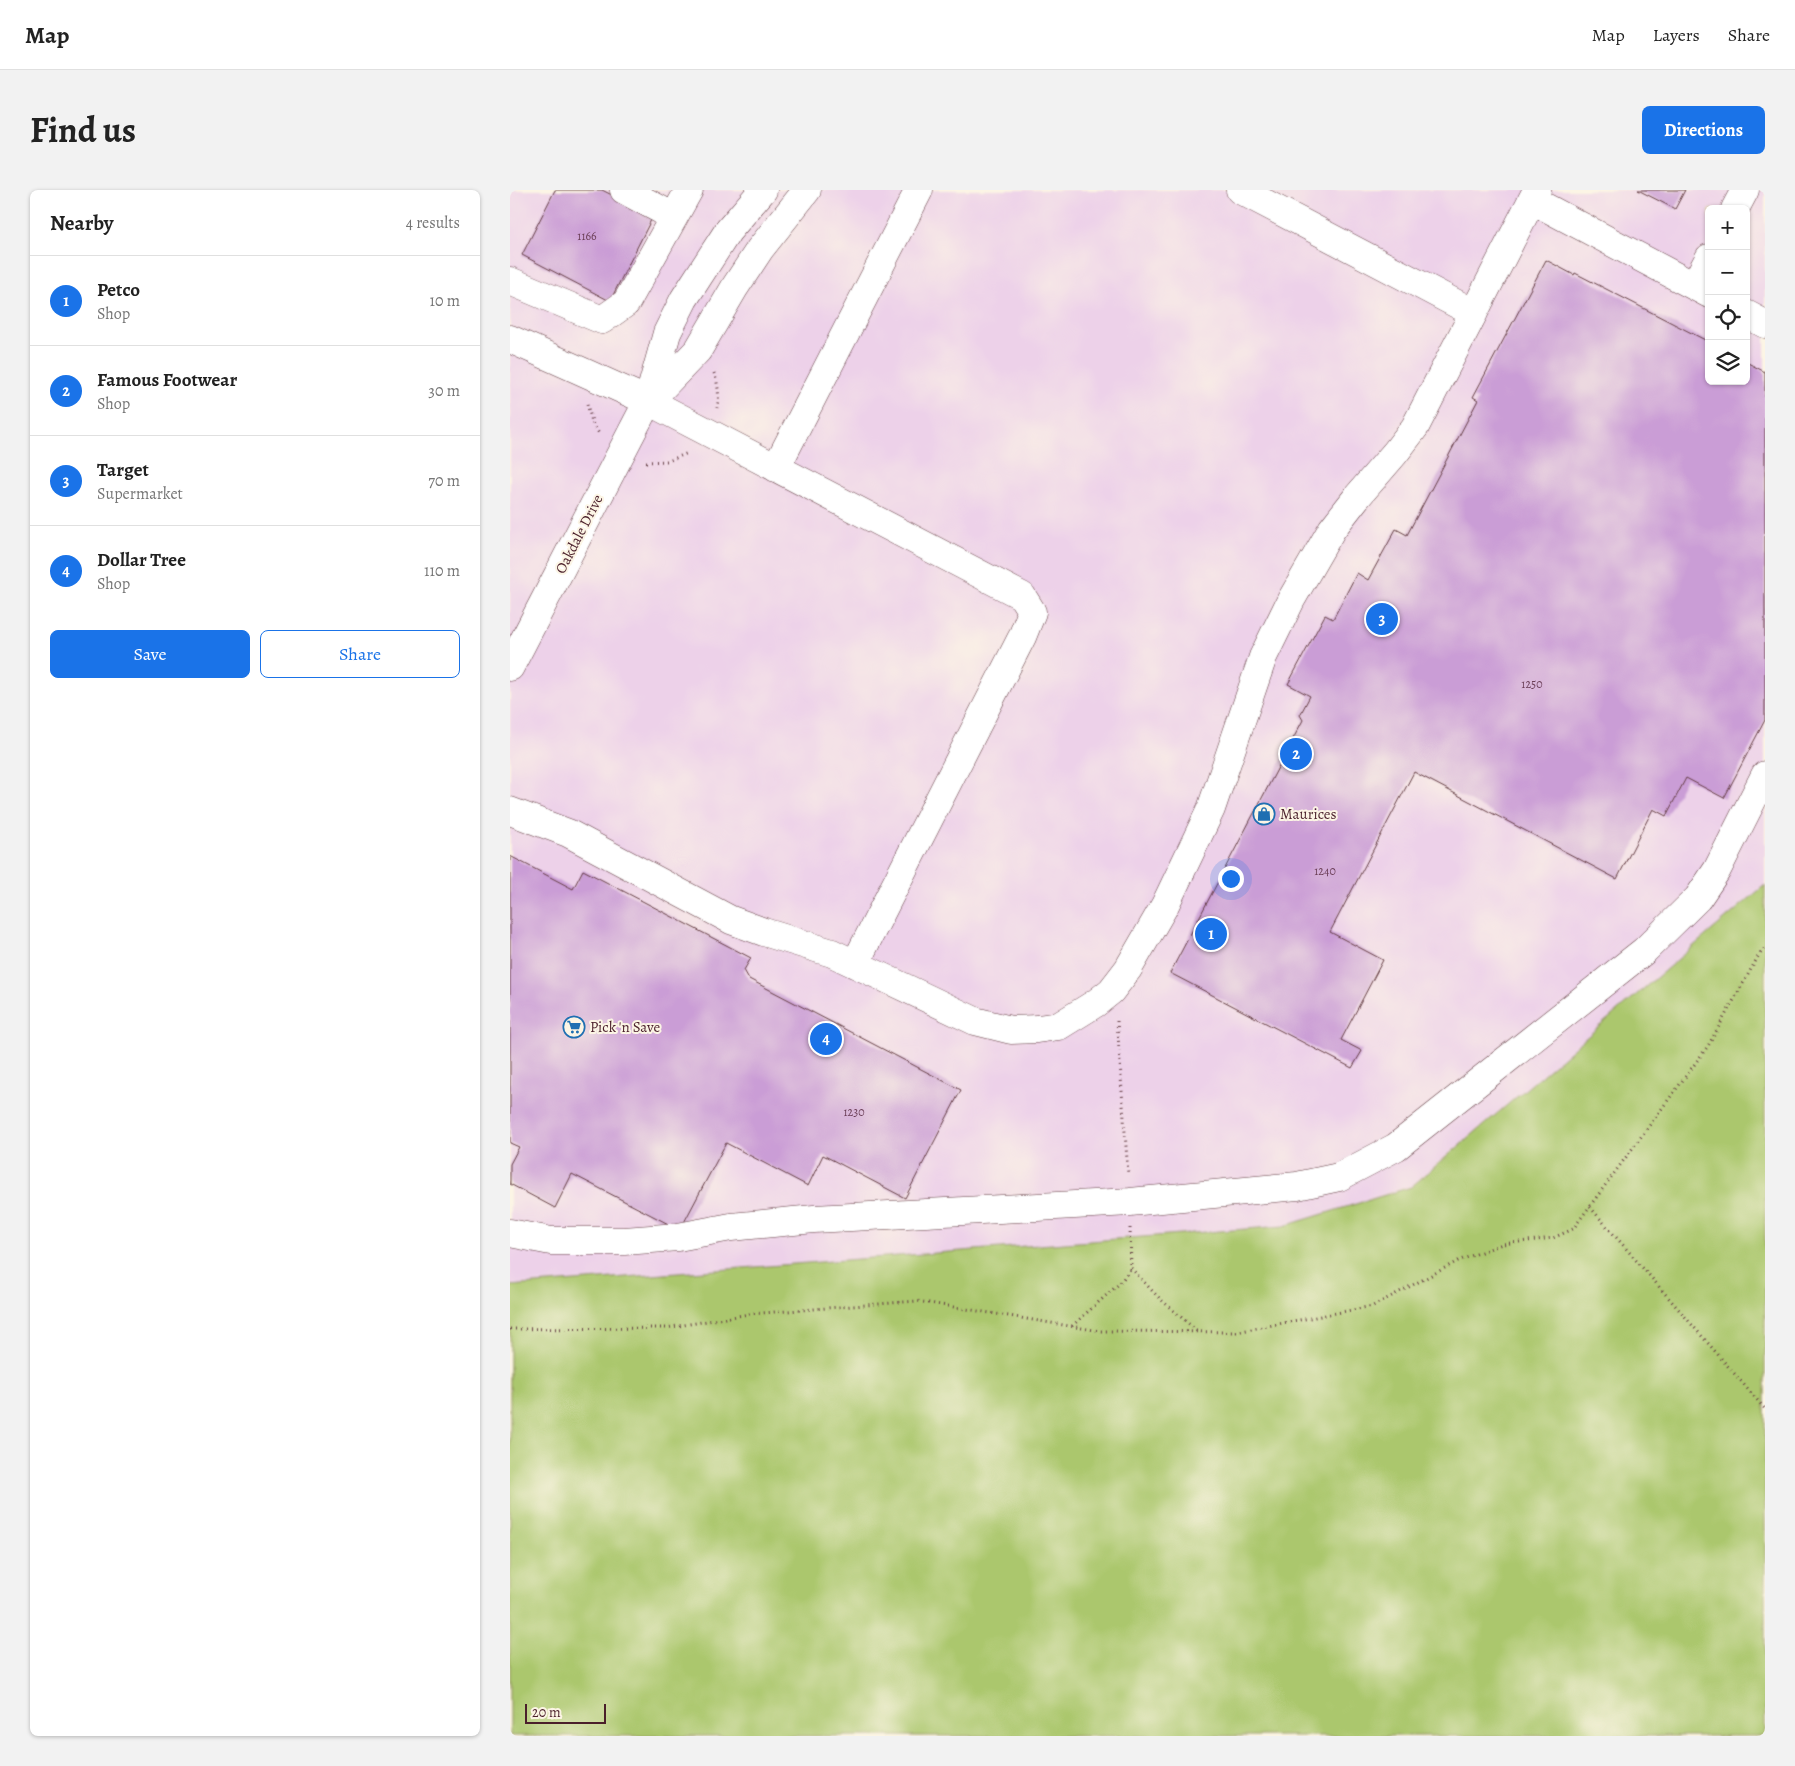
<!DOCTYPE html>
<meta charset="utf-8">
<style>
body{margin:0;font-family:Alegreya,serif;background:#f2f2f2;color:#222}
.controls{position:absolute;right:15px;top:15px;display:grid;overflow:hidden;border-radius:8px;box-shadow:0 1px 4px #0004}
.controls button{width:45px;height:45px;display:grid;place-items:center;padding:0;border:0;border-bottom:1px solid #e0e0e0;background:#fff;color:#222;font:25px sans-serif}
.scale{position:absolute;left:15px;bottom:12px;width:81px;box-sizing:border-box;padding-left:5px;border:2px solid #4a1f2b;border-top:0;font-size:14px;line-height:18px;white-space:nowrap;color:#4a1f2b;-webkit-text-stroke:4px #fcf5e5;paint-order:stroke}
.you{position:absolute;left:720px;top:688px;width:18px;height:18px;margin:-12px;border:4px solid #fff;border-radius:50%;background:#1a73e8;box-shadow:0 0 0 8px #1a73e833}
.badge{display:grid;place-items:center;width:32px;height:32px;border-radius:50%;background:#1a73e8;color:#fff;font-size:16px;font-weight:700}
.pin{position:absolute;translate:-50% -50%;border:2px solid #fff;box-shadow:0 1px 5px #0006}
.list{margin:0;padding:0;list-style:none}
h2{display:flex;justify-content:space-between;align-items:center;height:65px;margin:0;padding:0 20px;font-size:21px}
h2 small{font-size:16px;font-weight:400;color:#767676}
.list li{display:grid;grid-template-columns:32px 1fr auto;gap:15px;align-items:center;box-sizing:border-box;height:90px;padding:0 20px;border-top:1px solid #e0e0e0}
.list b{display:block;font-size:19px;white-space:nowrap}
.list p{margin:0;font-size:16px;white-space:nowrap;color:#767676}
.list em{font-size:16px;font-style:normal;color:#767676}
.actions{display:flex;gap:10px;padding:15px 20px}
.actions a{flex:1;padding:11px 0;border:1px solid #1a73e8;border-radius:8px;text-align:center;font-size:18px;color:#1a73e8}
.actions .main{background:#1a73e8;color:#fff}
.icon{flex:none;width:28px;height:28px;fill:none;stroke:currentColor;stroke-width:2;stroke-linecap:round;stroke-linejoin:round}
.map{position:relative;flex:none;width:1255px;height:1546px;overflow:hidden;border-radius:8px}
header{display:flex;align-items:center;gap:30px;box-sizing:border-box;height:70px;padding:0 25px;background:#fff;border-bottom:1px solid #e0e0e0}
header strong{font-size:24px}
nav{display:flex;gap:28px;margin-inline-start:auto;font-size:18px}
.intro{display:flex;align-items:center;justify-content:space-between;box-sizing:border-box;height:120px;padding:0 30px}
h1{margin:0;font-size:35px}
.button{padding:12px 22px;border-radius:8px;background:#1a73e8;color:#fff;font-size:18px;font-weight:700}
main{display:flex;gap:30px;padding:0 30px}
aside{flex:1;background:#fff;border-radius:8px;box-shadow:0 1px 4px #0004}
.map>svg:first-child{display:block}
</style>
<header>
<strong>Map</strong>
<nav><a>Map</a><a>Layers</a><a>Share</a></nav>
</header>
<div class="intro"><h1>Find us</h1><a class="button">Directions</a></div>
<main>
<aside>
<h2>Nearby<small>4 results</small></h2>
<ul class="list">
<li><span class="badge">1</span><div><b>Petco</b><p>Shop</p></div><em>10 m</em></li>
<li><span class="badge">2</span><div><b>Famous Footwear</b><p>Shop</p></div><em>30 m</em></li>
<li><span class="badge">3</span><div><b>Target</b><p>Supermarket</p></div><em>70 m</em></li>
<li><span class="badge">4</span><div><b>Dollar Tree</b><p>Shop</p></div><em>110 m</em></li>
</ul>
<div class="actions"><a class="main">Save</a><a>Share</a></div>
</aside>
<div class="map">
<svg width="1255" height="1546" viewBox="0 0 1255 1546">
<rect width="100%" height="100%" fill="#fcf5e5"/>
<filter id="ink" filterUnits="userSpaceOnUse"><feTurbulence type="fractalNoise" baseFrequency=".02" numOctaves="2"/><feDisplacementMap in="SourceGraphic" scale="10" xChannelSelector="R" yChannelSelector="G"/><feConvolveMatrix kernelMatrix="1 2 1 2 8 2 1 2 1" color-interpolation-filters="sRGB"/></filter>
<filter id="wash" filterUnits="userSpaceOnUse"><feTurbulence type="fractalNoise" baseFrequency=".0096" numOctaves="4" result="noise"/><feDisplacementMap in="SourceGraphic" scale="20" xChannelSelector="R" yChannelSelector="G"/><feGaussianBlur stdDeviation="1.12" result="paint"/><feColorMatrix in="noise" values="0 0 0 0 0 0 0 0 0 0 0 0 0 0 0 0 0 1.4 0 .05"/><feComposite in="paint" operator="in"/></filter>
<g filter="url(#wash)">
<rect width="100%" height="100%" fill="#f0e3c3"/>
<path fill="#edd1e9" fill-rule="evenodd" d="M0,0H1255V695L901,996L774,1036L0,1096ZM1199,19H1236V191H1199Z"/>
<path fill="#abc76d" stroke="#7a734c" d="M1255,695V1546H0V1096L774,1036L901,997Z"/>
<g id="blocks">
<path fill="#ca9dd6" d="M45,0H92L143,26L100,111L12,65Z
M1128,0H1175L1165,19Z
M1036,70L1064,85L1065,83L1199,152V191H1236V172L1255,182V530L1214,608L1176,588L1156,626L1143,619L1107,689L904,582L820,742L873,770L831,850L852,861L842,878L660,783L793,530L790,525L800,506L778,494L815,425L823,429L847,383L858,390L886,339L897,345L968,210L963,207Z
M0,666L63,699L73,680L241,768L234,780L239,789L451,900L395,1008L313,965L298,996L216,953L170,1040L62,984L45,1018L0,994V974L9,957L0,953Z"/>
</g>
</g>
<g filter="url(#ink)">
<use href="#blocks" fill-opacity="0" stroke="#633c42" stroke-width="1"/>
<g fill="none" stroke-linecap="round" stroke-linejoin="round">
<g stroke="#633c42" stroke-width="29">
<path id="minor" d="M114,0L164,27
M730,0L964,123
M1022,10L1199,104
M1225,19L1235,0
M0,91L92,130L116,113L179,0
M1184,96L1199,68
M1236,124L1255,134
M0,149L138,211L512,406L522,422L512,447L345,774
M141,209L188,160L225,97L250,59L297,0
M266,278L409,0
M0,477L138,211L157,143L174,109L218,41L253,0
M0,621L58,643L221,730L254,742L322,763L465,831L501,840L527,839L549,836L586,813L601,801L618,779L655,715L701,619L753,467L781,410L822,339L847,307L885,263L905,237L1027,0
M0,1043L41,1051H114L168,1047L221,1037L304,1029L620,1012L787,996L829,987L886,957L1134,761L1188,708L1207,680L1255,585"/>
</g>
<path stroke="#633c42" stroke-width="3" stroke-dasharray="1 4" stroke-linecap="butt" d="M204,183C208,193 210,206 207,218
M77,214L83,235L90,245
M136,272L158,271L178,263
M607,831L618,984
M1080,1017L1255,1219
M620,1038L621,1078L648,1107L687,1141
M562,1136L610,1093L621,1078
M0,1139L156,1138L239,1124L407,1111L590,1141L726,1142L863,1116L948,1071L992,1054L1043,1048L1063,1039L1198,856L1249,765L1255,758"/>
<use href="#minor" stroke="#fff" stroke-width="28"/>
</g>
</g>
<defs>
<g id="shop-ring" transform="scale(1.125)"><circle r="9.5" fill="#fcf5e5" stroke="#1f6fb2" stroke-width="1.5"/><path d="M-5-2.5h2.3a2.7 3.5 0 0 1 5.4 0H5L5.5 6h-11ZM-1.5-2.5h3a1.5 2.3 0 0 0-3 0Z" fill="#1f6fb2"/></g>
<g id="supermarket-ring" transform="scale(1.125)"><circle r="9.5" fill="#fcf5e5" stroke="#1f6fb2" stroke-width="1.5"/><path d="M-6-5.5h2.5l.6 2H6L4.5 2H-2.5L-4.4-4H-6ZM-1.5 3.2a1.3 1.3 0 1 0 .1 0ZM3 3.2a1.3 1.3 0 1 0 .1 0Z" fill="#1f6fb2"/></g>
</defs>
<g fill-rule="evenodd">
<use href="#shop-ring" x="754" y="624"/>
<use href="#supermarket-ring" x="64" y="837"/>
</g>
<g text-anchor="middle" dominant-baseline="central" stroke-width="4" stroke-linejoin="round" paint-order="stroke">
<g font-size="12" fill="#6a3e56">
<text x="77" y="46">1166</text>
<text x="1022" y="494">1250</text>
<text x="815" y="681">1240</text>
<text x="344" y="922">1230</text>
</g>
<g font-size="15" fill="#4a1f2b" stroke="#fcf5e5">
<text transform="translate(69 344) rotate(-63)">Oakdale Drive</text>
</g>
<g font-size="15" fill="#4a1f2b" stroke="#fcf5e5" text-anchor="start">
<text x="770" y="624">Maurices</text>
<text x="80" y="837">Pick 'n Save</text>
</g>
</g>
</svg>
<div class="controls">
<button>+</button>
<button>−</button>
<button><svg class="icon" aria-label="locate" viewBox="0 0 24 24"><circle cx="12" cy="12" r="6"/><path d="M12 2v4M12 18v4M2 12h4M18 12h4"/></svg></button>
<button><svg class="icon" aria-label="layers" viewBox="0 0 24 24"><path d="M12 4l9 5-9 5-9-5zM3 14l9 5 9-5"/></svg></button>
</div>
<div class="scale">20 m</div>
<div class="you"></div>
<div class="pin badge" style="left:701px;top:744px">1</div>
<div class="pin badge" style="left:786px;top:564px">2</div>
<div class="pin badge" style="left:872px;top:429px">3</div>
<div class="pin badge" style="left:316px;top:849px">4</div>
</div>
</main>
